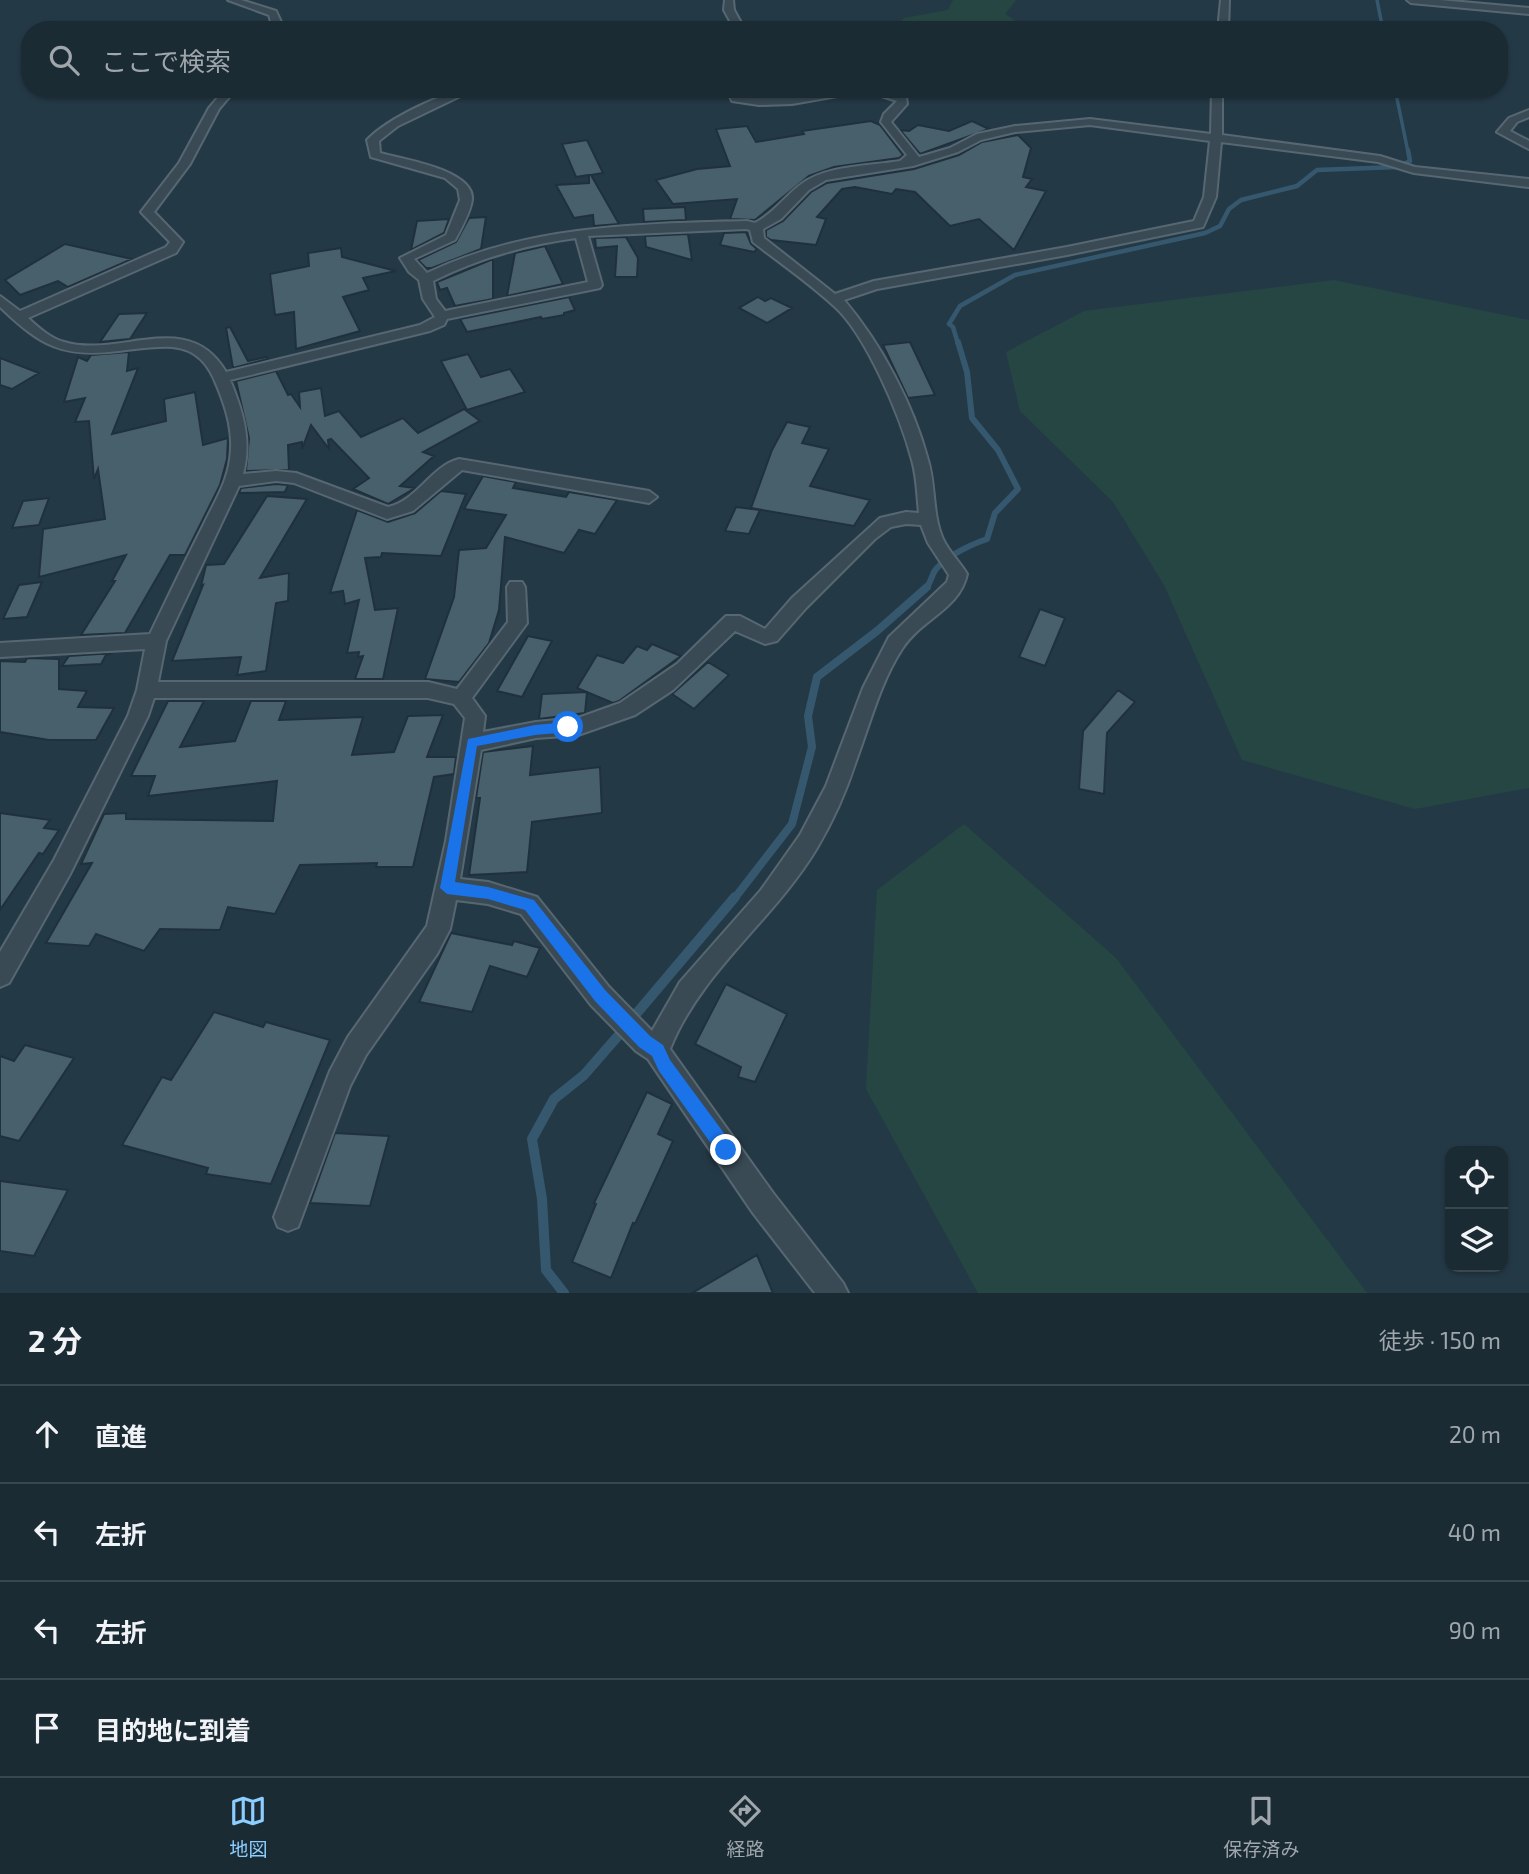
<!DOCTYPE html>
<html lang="ja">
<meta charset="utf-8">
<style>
body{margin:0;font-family:"Exo 2","Noto Sans JP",sans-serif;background:#24333c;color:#f1f3f6}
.controls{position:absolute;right:21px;bottom:21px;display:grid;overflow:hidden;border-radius:14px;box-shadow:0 2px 5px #0004}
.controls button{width:63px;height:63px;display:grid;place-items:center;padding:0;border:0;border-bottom:2px solid #39474f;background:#1b2b34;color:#f1f3f6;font:35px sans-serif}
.stop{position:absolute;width:21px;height:21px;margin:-16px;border:5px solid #1a73e8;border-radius:50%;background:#fff}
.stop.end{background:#1a73e8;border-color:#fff;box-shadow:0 2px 7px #0008}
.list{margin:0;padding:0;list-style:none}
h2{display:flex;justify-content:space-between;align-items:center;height:91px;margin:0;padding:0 28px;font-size:30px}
h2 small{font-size:23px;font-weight:400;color:#a0a7ac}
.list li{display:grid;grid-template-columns:46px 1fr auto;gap:21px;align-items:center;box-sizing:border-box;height:98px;padding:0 28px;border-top:2px solid #39474f}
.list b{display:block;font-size:26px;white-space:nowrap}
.list em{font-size:23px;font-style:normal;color:#a0a7ac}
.icon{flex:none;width:38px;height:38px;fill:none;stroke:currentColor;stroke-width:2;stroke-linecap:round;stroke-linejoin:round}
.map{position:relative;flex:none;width:1529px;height:1293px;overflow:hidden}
.search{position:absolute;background:#1b2b34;box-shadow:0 2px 5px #0004;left:21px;right:21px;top:21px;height:77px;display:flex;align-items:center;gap:18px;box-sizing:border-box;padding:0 24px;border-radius:28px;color:#a0a7ac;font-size:26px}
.sheet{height:483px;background:#1b2b34}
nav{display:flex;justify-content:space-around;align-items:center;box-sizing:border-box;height:98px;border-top:2px solid #39474f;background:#1b2b34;font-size:19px;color:#a0a7ac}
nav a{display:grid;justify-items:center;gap:4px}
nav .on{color:#8bceff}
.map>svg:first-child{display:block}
</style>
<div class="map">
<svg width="1529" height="1293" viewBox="0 0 1529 1293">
<rect width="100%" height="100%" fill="#243946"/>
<path fill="#264644" d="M953,0H1016L1005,14L1030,30H893L904,18L948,10Z
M1334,280L1529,320V788L1415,809L1242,760L1164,585L1113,502L1020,411L1006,352L1084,311Z
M964,824L1116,958L1367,1293H978L866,1089L877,890Z"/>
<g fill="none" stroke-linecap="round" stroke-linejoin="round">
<path stroke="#36586e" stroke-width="3.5" d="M1377,0L1383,30
M1395,89L1408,152"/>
<path stroke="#36586e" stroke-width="4.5" d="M958,344L953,327L949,324L960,306L1015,275L1205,233L1220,226L1229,209L1241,200L1297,186L1317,170L1397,167L1410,161L1408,150"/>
<path stroke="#36586e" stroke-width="6" d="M925,589C932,582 931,575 936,569C949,555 970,545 987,539L995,513L1018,489L998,450L972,418L967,372L958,342"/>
<path stroke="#36586e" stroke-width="8" d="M734,899L792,824L812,747L808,716L817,677L877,631L927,587"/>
<path stroke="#36586e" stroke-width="10" d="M631,1020L735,897
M564,1293L546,1270L542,1199L532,1139L554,1099L584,1075L624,1029"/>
</g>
<path fill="#485f6c" stroke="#1f313c" stroke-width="2" d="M871,121L880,125L903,155L899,158L834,167L809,176L755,220L730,219L737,199L673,204L656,180L697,169L730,166L716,129L747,126L756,142L804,134L802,131Z
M972,121L989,129L920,154L900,130L909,131L918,125L949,131Z
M1018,135L1031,148L1023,177L1032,179L1026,187L1046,191L1014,250L979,219L950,226L915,192L896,189L892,194L855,187L842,189L817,217L826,219L816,245L771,240L766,237V230L783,221L811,192L827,183L914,169L959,155L982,142Z
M587,140L603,173L591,175L619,224L594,226L593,215L574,218L556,185L589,183V175L576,177L562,144Z
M685,207L686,220L644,222L643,209Z
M486,217L481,249L432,268H426L418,260L456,242L469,218Z
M449,219L444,233L411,250L417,221Z
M746,232L751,244L757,249L754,252L720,245L724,233Z
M688,234L692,260L646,247L645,236Z
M626,237L638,258L637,277H615L617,246L596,248L595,238Z
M65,244L132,259L68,287L58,281L20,295L5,280Z
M545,246L563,284L507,296L515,253Z
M341,248L342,257L396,271L363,278L369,290L343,297L360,331L296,349L294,312L275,315L270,274L309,266L308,253Z
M493,259V299L455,306L447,288L440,290L437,282Z
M569,297L575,310L564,313V315L542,319L541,317L467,332L460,319Z
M758,297L765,301L771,298L792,308L767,323L739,308Z
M147,313L130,339L100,342L119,314Z
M230,327L248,361L266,357L268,359L233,368L226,328Z
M910,342L935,395L908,398L883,345Z
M129,352L127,371L138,368L112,434L166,421L164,399L195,392L203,445L228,438L227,459L220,485L185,555H170L125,633L81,635L115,581H112L126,555L39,577L43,529L105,519L98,469L94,479L89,421L75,422L85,398L64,402L78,357L87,361L91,355Z
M468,354L481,377L510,369L525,392L467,410L441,361Z
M0,358L39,373L12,389L0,385Z
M276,371L288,395L291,394L300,407L299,392L321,388L325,416L339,411L361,437L403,418L418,433L464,409L480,421L423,452L434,456L400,486L415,488L388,504L353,489L369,478L331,439L328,440L329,449L311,425L302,449V442L288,445L289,470L246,471L249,438L236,381Z
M787,422L810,427L802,443L829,449L810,486L870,500L854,526L751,508L772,450Z
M483,476L516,482L513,488L566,497L569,492L617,500L595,534L579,530L564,553L505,537L499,610L489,643L459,682L425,679L454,597L459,550L486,548L506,515L464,509Z
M276,484L288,485L285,492L239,493L241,488Z
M441,491L466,494L441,556L382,553L381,557L365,558L375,610L398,608L383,679H355L363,656L358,657L359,652L347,653L359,600L345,604L343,591L330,593L357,510L388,522L415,513Z
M267,496L307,499L260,578L289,573L288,601L276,603L266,671L237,675L241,657L172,661L203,585L201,586L206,565L224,564Z
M49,498L39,525L12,528L23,501Z
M736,507L760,510L749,534L725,531Z
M42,582L27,617L3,619L19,585Z
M1040,609L1065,618L1045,666L1019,657Z
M528,636L552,641L522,697L497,691Z
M652,644L681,656L619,701L613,703L577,688L597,655L623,663L637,646L647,650Z
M113,653L106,655L101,664L62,666L69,656Z
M27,658L59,659V689L87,691L78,707L114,708L96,740H49L0,732V661L25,662Z
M708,662L729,675L694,709L672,694Z
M1118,690L1135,702L1107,733L1104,794L1079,789L1083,731Z
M587,692L585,713L539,719L542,694Z
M168,701H204L180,747L235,741L251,701H286L279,720L363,717L352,755L394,752L408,716L443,715L427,757H456L454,774L434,777L413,867H376L377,863L300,865L275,914L228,907L220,930L160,929L144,951L96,934L89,946L46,943L92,863L81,864L104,814L126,813V819L273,821L277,781L148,796L155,776H131Z
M533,746L530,775L600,767L602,813L532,822L527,872L469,875L480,798H476L483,752Z
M0,813L50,820L44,828L59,830L43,854L39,853L0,910Z
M451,933L512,945L514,941L540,948L527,977L490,966L472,1012L419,1002Z
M726,984L787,1014L755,1082L738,1077L741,1067L695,1044Z
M214,1012L263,1027L266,1022L330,1040L271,1184L206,1174L208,1168L122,1145L162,1077L171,1080Z
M25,1045L74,1058L19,1141L0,1136V1056L14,1061Z
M647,1092L672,1104L658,1134L673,1141L635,1224L633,1223L611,1278L572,1262L596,1204L594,1203Z
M335,1133L389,1136L370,1206L310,1203Z
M0,1181L68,1190L34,1256L0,1251Z
M757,1255L773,1293H692Z"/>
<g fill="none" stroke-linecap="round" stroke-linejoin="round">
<g stroke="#576772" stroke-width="4">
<path id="street" d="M228,0H241L276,11L281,22L275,30H265L271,22L269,15Z
M725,0H733L734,10L745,30H735L724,10Z
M1221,0H1229L1228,30H1218Z
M1407,0H1440L1529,8V14L1411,3Z
M225,89H236L219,109L190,164L154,212L183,242L176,253L28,318C39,328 50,338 64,342C119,359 188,307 226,372L420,325L435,317L423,299L419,280L409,272L400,258L446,235L460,200L458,189L445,178L371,157L367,140C387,119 447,89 475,89L398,126L379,141L380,153C402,159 474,170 472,199C471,211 461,229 455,240L414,259L427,273C528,225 637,224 747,221L755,223C775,212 783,198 800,185C825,165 870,166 900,161L907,155L881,122L884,114L897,101L866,91L792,104L759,105L732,101L727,89H737L740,96C800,104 846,79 906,97L907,104L891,122L919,157L950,148L977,134L1015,126L1090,119L1211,134L1212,89H1222V135L1380,156L1415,167L1529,179V187L1414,173L1378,162L1221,142L1216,197L1203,227L1067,255L877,289L844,300C882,345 913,404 928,460C936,486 932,515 943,539C949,552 960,562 967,574C960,609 920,620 902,649C880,683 870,724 856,761C846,792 833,821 817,848C774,920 701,971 670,1049L773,1193L843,1283L848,1293H815L753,1213L648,1059L636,1051L591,1005L521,914L488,904L456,900L450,929L437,954L366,1055L350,1086L298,1227L288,1231L278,1227L274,1217L330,1071L348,1037L427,926L446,841L465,718L454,704L428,698H154L148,716L70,874L9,983L0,987V952L54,860L128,716L137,690L145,649L0,657V643L150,634C167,599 184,563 202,528C212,506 227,484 230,459C234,434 227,410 217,386C209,365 197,349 172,347C154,346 136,349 119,351C62,358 41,346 0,307V296L20,311L166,247L170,242L141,212L179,163L209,108ZM1090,125L1210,141L1204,197L1194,221L1067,247L874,281L835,294L764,238L763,229L781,219L809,190L826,180L913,166L958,152L981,140L1015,132ZM746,229L750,230L753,242C780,263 809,283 834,306C866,334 901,418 912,460C917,477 917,495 919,513L906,512L880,518L792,598L765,629L740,616H726L677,664L620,703L578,718L536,722L483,732L485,716L472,698L527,623L525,587L522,582H510L507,587L508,622L457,689L428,682H158L166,641L239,486L276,481L294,483L387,519L413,511L462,470L649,503L657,497L649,491L459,459C431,466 417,501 388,507L296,473L276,471L243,474C252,441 243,411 230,380L430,331L444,325L447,319L600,288L602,285L588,236ZM576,238L588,282L445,311L436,299L433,281C479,258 525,245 576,238ZM906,524L921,525L928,543L949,575L947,582L889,637L863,688L826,786L800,835L761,890L680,982L652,1031L609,987L537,897L488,882L460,879L481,750L536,738L578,735L635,715L673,690L735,631L765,644L777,641L806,608L875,539L891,527Z
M1529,110V117L1517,122L1510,131L1529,141V149L1497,132L1509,118Z"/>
</g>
<use href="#street" fill="#394a55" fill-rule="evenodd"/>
</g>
<path fill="#1a73e8" d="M568,722L574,727L568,732L535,735L477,746L455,882L488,887L534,900L605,990L650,1036L663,1045L670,1060L732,1144L734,1150L732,1156L726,1158L720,1156L659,1071L652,1056L639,1047L595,1001L525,910L488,899L447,894L440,888L468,739L535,725Z"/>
</svg>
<div class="controls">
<button><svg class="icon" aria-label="locate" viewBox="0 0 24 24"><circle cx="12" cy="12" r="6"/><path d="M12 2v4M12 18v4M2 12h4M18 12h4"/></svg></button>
<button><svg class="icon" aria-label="layers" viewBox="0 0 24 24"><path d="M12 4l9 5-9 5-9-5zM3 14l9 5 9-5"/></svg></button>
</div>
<div class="stop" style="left:568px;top:727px"></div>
<div class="stop end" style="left:726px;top:1150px"></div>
<div class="search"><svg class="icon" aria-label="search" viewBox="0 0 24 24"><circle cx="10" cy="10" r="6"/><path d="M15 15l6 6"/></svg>ここで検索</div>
</div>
<section class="sheet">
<h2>2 分<small>徒歩 · 150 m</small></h2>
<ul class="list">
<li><svg class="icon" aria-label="ahead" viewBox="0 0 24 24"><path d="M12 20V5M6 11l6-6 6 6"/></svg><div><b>直進</b></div><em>20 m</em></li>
<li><svg class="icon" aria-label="left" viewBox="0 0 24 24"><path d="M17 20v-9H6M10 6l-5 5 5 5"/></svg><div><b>左折</b></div><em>40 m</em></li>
<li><svg class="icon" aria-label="left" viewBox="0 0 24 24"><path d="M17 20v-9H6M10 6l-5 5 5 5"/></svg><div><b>左折</b></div><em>90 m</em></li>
<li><svg class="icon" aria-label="arrive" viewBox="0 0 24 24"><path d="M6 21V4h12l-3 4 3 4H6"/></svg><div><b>目的地に到着</b></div></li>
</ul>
</section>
<nav>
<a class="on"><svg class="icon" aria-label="map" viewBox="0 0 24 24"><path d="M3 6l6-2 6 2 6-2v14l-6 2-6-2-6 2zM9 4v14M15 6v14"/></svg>地図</a>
<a><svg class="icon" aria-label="directions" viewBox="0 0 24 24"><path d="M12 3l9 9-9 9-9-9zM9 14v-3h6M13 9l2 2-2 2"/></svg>経路</a>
<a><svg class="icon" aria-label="saved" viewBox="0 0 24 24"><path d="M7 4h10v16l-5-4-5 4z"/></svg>保存済み</a>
</nav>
